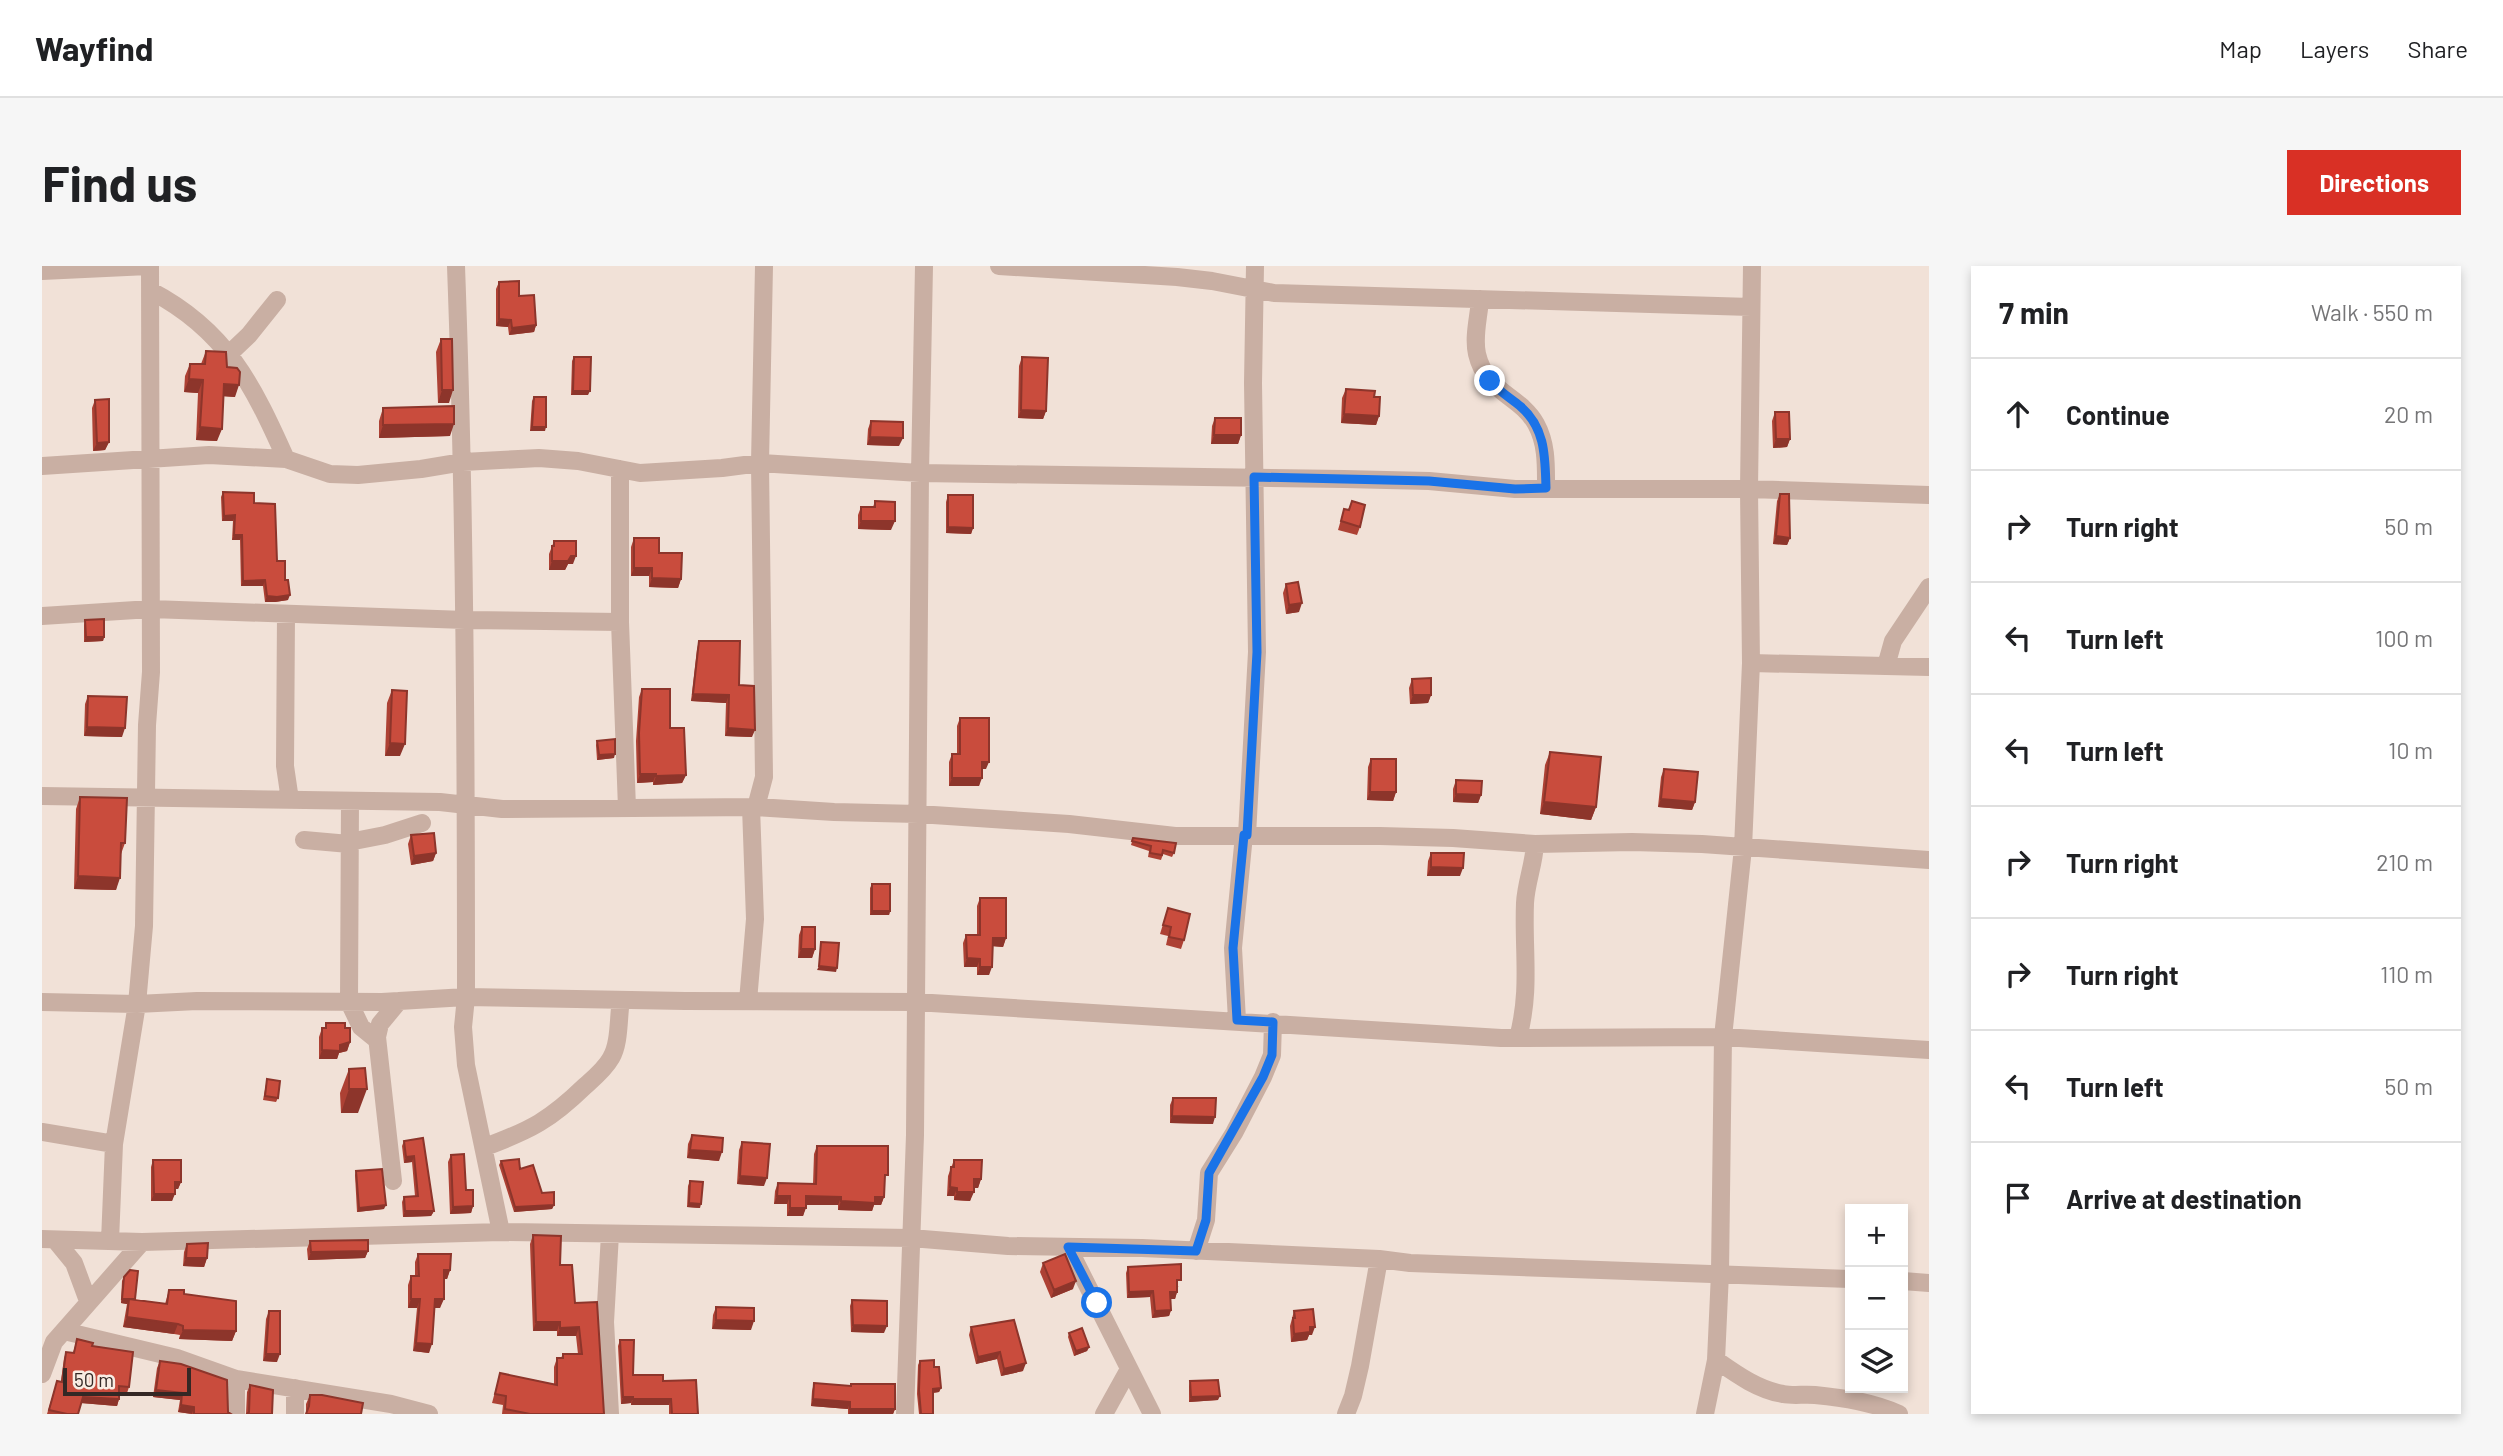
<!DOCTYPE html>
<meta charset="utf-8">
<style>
body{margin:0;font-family:Barlow,sans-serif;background:#f6f6f6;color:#202124}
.controls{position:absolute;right:21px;bottom:21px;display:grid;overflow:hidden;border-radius:0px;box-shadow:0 4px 10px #0003}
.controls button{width:63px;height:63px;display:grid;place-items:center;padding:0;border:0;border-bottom:2px solid #e0e0e0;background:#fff;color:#202124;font:35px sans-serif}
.scale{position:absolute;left:21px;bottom:18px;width:128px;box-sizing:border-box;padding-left:7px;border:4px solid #342825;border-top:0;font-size:19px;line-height:24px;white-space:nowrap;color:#342825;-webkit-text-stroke:5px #f9ece3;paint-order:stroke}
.stop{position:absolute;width:21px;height:21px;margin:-16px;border:5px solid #1a73e8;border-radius:50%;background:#fff}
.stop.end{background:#1a73e8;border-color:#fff;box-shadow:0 2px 7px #0008}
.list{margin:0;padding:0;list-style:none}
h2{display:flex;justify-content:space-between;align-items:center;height:91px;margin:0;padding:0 28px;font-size:30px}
h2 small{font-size:23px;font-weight:400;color:#757577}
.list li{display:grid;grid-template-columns:46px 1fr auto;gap:21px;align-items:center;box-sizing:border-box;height:112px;padding:0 28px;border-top:2px solid #e0e0e0}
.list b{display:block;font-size:26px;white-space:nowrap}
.list em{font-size:23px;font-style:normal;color:#757577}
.icon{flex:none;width:38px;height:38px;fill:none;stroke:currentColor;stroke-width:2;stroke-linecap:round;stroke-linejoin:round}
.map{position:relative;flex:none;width:1887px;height:1148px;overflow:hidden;border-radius:0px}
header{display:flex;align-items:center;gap:42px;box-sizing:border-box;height:98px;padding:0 35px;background:#fff;border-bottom:2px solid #e0e0e0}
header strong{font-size:33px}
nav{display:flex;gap:38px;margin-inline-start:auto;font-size:24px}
.intro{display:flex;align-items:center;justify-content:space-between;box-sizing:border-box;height:168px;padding:0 42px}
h1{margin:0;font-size:49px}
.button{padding:18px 32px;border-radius:0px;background:#d93025;color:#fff;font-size:24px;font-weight:700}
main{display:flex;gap:42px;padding:0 42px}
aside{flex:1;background:#fff;border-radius:0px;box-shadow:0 4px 10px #0003}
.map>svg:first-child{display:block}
</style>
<header>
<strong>Wayfind</strong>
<nav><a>Map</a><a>Layers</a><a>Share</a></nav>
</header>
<div class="intro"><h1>Find us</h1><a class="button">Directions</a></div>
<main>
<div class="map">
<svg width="1887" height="1148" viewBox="0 0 1887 1148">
<rect width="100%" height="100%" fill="#f1e1d7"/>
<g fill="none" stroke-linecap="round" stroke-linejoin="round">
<path stroke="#c9afa3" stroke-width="18" d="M414,0C423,244 424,487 424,731L421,761L424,799L459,966
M957,0L1135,11L1170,15L1232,27L1709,41
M0,5L106,0
M109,25C184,64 211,119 244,193
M1438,33C1437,51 1431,70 1435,88C1444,127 1478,129 1494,158C1505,178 1504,200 1504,222
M187,88L207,69L235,34
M0,200L167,189L244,193L288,208L316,209L379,203L421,196L497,192L536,195L598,207L680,202L718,197L878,207L1302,213L1387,215L1473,223H1707L1887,229
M578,203V356L585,542
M244,348L243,500L248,534
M0,350L109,343L423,354L578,356
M1709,397L1887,401
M1844,400L1851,375L1887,321
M0,530L398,536L460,543L714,541L792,546L876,548L1027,558L1133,570H1338L1411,572L1493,578L1590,576L1660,578L1887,594
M308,535L307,736L319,761L335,774
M714,541L722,511L718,197L722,0
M1205,569L1215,386L1211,117L1213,0
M262,574L307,578
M307,576L343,569L380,557
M706,735L713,653L709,541
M0,736L95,738L155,735L340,736L424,731L643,735L873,736L1459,772L1681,771L1887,784
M1195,754L1191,682L1202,569
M1476,772C1489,723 1481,686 1483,637C1484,617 1492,598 1493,578
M0,866L72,878
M443,881C489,864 508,854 543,820C552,812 563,803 569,792C578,777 576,752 579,734
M351,915L335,771L338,758L357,735
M0,973L100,976L459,966L869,972L966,980L1100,982L1337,993L1368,997L1808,1013
M14,975L32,997L46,1035
M68,975L72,878L95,738L102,660L105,459L109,406L108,0
M1026,981L1110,1148
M1154,985L1164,954L1167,907L1192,867L1221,811L1230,789L1231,756
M1861,1015L1887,1017
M22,1065L135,1092L194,1113L349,1138L387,1148
M1674,1094C1694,1108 1716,1124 1741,1128C1751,1130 1762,1128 1773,1129C1802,1132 1830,1136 1857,1148
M0,1108L12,1076L100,976
M194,1113V1148
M253,1122V1148
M568,1148L563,1056L568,968
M863,1148L873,869L878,207L882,0
M1062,1148L1087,1103
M1304,1148L1311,1130L1318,1100L1337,993
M1663,1148L1674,1094L1678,1007L1681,771L1701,582L1709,397L1707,223L1710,0"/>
</g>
<path fill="#ad4134" d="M457,16L477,30L494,59L492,66L467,69L466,61L454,60V23Z
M399,73L407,137H396L394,86Z
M164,85L185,101L193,131L181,130L175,175L154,174L156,127L142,126L143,110L148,98H159Z
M532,91L546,129H529L530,95Z
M980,91L1004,145L1001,153L976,152L977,100Z
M1304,123L1332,131L1337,150L1334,159L1299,157L1300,132Z
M492,131L503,165H488L490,135Z
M53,134L67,176L63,184L51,185L50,142Z
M341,142L408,170L337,172V155Z
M1733,146L1748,173L1745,181L1731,182L1730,155Z
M1173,152L1199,169L1196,178H1169L1170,160Z
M829,155L857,180L825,179L826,163Z
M181,226L212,237L243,314L246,334L233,336H223L221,320H199L198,274H190L191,255H180L179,231Z
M1738,228L1748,272L1745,279L1731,278L1735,235Z
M906,229L931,262L929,268L904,267V236Z
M833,235L849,264L816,263V249L819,241H831Z
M1310,235L1318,261L1315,269L1296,264L1302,243L1306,244Z
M592,272L617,287L639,313L636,322L607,321V310H589V281Z
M512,275L531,298H526L523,304H507V288Z
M1244,318L1257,346L1244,348L1241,327Z
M43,354L62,371L61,375L42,376V359Z
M657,375L697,419L710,471L683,470L684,437L649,435L655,383Z
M1370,413L1389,429L1386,437L1368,438L1367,422Z
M600,423L628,462L644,509L640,517L611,519V516L595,517L594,475L597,431Z
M350,424L358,490H343L345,437Z
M46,430L80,471L42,470L43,438Z
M918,452L944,503H940L937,520H907V496L910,488H915V460Z
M555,475L572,492L555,494L554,479Z
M1508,486L1554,541L1549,554L1498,548L1503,499Z
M1329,493L1354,526L1351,535L1325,534L1326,501Z
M1622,503L1653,536L1650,544L1616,541L1619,511Z
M1414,514L1439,529L1436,537L1411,536V523Z
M38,531L83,577L79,588L74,624L32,623L34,543Z
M369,569L394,587L391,595L369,599L366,578Z
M1091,572L1132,587L1130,591L1121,588L1119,594L1106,591L1107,585L1089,579Z
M1389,587L1418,610H1385L1386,595Z
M830,618L848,645L847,649H828V622Z
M938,632L964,672L961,681L951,680L947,709H935V701H922L921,677L924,669H935V640Z
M1126,642L1142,674L1139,683L1124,679L1126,670L1118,668Z
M760,661L773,683L770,692H756L757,669Z
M284,757L303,762L308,776L305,785L297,787L295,793H277V771L280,762H283Z
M307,803L316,847H299L298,827Z
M225,813L236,832L234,836L221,834Z
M1131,832L1171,858L1128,857V839Z
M650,869L677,895L645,892L646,878Z
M381,872L392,945L389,950L361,951L360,936L362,931L373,930L370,896L362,897L360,880L362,875Z
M700,876L722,920L695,918L697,884Z
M775,880L843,917L842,931L839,939H832L830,945L796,944V939H764L761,950H745V938H732L733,925L736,917L771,918L772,888Z
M409,889L431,940L429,947L408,948L406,896Z
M111,894L139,916L136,923H133L130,935H109V901Z
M912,894L939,913L936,922H932L928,935L912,934V930H905L906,910Z
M459,895L478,903L512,939L510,943L472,946L457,899Z
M314,905L342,943L315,946L313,909Z
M648,915L658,942L645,941L646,920Z
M491,969L518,999L533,1037L562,1148H460L461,1139L450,1137L458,1107L512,1118V1101L515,1092H519L521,1088H536L534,1070H515V1065H491L488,978Z
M268,975L326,985L323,992L266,994L265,983Z
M145,978L165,992L162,1001L141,1000L142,986Z
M376,988L408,1004L405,1013H402L398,1042H393L387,1087L371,1085L375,1042H366V1019L369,1010H373V996Z
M1001,997L1031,1023L1009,1032L998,1006Z
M1086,1001L1137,1021H1135V1026L1133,1033H1129V1044L1127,1050L1110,1052L1108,1031L1085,1032L1084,1007Z
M82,1011L93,1033L123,1038L127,1024L142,1028L194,1065L190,1075L137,1073L138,1069L132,1068L81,1061L85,1038L79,1037L80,1015Z
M810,1034L842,1067L809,1066L808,1040Z
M674,1041L709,1064L670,1063L671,1049Z
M227,1045L235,1096L221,1095L224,1053Z
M1252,1045L1270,1069H1267L1265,1074L1249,1076L1248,1060Z
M929,1061L981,1105L959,1110L955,1093L934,1098L927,1069Z
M1027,1067L1047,1081L1045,1085L1032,1090L1026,1071Z
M35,1073L50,1080L87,1121L85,1127L77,1126V1133L75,1140L39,1137L36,1148H5L15,1115H19L22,1092L24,1086L31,1087Z
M578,1074L591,1109L621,1115L656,1148H627V1139H589V1137L579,1138L576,1080Z
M118,1095L186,1146L189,1148H150L136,1146L138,1134L111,1131L115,1102Z
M878,1095L892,1101L899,1122L897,1126L891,1127V1148H877L875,1128L876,1099Z
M1148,1115L1176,1134L1147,1136V1120Z
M772,1117L808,1120L809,1118L853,1143L851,1148H806V1143L769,1140L770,1125Z
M208,1119L230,1148H204L205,1126Z
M268,1129L319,1148H264V1138Z"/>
<path fill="#8d352b" d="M457,53L469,54L466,61L454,60Z
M494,59L492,66L467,69L470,62Z
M147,113L161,114L156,127L142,126Z
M182,118L197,119L193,131L178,130Z
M400,124H411L407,137H396Z
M531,125H548L546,129H529Z
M979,144L1004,145L1001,153L976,152Z
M1302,148L1337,150L1334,159L1299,157Z
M412,158L408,170L337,172L341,159Z
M158,161L180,163L175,175L154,174Z
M490,161H504L503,165H488Z
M1172,169H1199L1196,178H1169Z
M828,171L861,172L857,180L825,179Z
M1734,173H1748L1745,181L1731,182Z
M67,176L63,184L51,185L55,177Z
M193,249L191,255H180L182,250Z
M819,255H853L849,264L816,263Z
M906,261L931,262L929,268L904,267Z
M192,269H200L198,274H190Z
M1734,270L1748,272L1745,279L1731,278Z
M529,290H534L531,298H526L523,304H507L510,295Z
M592,302H610L607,310H589Z
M610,312L639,313L636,322L607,321Z
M223,314L221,320H199L201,315Z
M248,329L246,334L233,336H223L225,330Z
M1260,337L1257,346L1244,348L1247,339Z
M44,371H62L61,375L42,376Z
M651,428L687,429L684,437L649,435Z
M1371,429H1389L1386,437L1368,438Z
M45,461L83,462L80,471L42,470Z
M686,462L713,464L710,471L683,470Z
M348,477L363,478L358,490H343Z
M573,488L572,492L555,494L557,489Z
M940,496H947L944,503H937Z
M598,508H614L611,516L595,517Z
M644,509L640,517L611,519L614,510Z
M910,512H940L937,520H907Z
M1328,526H1354L1351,535L1325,534Z
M1414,528L1439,529L1436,537L1411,536Z
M1619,533L1653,536L1650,544L1616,541Z
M1502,536L1554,541L1549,554L1498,548Z
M394,587L391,595L369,599L372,590Z
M1389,601L1421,602L1418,610H1385Z
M36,610L78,612L74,624L32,623Z
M830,645H848L847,649H828Z
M951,672H964L961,681L948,680Z
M759,683H773L770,692H756Z
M925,692L938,693L935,701H922Z
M777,700L795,702L794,706L775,704Z
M938,701H950L947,709H935Z
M308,776L305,785L297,787L295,793H277L280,784Z
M307,823H325L316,847H299Z
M1130,850L1173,851L1171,858L1128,857Z
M648,884L680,886L677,895L645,892Z
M372,890L370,896L362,897L364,891Z
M698,910L725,912L722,920L695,918Z
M932,913H939L936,922H929Z
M133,916H139L136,923H130Z
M908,921L915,922L912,930H905Z
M915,926H932L928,935L912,934Z
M112,928H133L130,935H109Z
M735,930H748L745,938H732Z
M764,930L799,931L796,939H761Z
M833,931H842L839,939H832L830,945L796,944L799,935Z
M647,937L659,938L658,942L645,941Z
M344,939L342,943L315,946L317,942Z
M512,939L510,943L472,946L473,941Z
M431,940L429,947L408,948L411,941Z
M748,942H764L761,950H745Z
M363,945H392L389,950L361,951Z
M326,985L323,992L266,994L269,986Z
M144,992H165L162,1001L141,1000Z
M402,1004H408L405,1013H398Z
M1034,1015L1031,1023L1009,1032L1012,1024Z
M1111,1025L1108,1031L1085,1032L1087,1026Z
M1128,1026H1135L1133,1033H1126Z
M80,1033H87L85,1038L79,1037Z
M369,1033H378L375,1042H366Z
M393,1033H402L398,1042H390Z
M1129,1044L1127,1050L1110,1052L1113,1045Z
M85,1051L136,1058L132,1068L81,1061Z
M674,1054L712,1055L709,1064L670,1063Z
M494,1056H518L515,1065H491Z
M811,1059L845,1060L842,1067L809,1066Z
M537,1061L534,1070H515L518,1062Z
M1268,1061H1273L1270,1069H1267L1265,1074L1249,1076L1252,1068Z
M141,1064L194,1065L190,1075L137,1073Z
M374,1077L390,1078L387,1087L371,1085Z
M1047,1081L1045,1085L1032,1090L1034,1085Z
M958,1086L955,1093L934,1098L936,1091Z
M224,1088H238L235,1096L221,1095Z
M984,1097L981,1105L959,1110L962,1103Z
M899,1122L897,1126L889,1127L891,1123Z
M114,1124L140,1127L138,1134L111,1131Z
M1178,1130L1176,1134L1147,1136L1149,1131Z
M41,1131L77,1133L75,1140L39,1137Z
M581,1131H591L589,1137L579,1138Z
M591,1133H629L627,1139H589Z
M771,1133L808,1136L806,1143L769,1140Z
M139,1139L152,1141L150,1148L136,1146Z
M808,1143H853L851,1148H807Z"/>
<path fill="#c94c3d" stroke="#8d352b" stroke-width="2" d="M477,15V30L492,29L494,59L470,62L469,54L457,53V16Z
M399,73H410L411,124H400Z
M164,85L184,86L185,101L195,102L198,106L197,119L182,118L180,163L158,161L161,114L147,113L148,98H163Z
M532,91H549L548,125H531Z
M980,91L1006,92L1004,145L979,144Z
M1304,123L1333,125L1332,131H1338L1337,150L1302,148Z
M492,131H504V161H490Z
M67,133V176L55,177L53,134Z
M412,140V158L341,159V142Z
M1733,146H1747L1748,173H1734Z
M1173,152H1199V169H1172Z
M829,155L861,156V172L828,171Z
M181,226L212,227V237L233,238L235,295H243V314H246L248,329L235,331L225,330L223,314L201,315L200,269H192L193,249L182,250Z
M1738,228H1747L1748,272L1734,270Z
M906,229H931V262L906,261Z
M833,235L853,236V255H819V241H833Z
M1310,235L1323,239L1318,261L1299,255L1302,243L1307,244Z
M592,272H617V287H640L639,313L610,312V302H592Z
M512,275H534V290H529L526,295H510V280H512Z
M1256,316L1260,337L1247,339L1244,318Z
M62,353V371H44L43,354Z
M657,375H698L697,419L712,420L713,464L686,462L687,429L651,428Z
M1389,412V429H1371L1370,413Z
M600,423H628V462H642L644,509L614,510V508H598L597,467Z
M350,424L365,425L363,478L348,477Z
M46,430L85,431L83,462L45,461Z
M918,452H947V496H940V512H910V488H918Z
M573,473V488L557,489L555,475Z
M1508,486L1559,491L1554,541L1502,536Z
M1329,493H1354V526H1328Z
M1622,503L1656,506L1653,536L1619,533Z
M1414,514L1440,515L1439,529L1414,528Z
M38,531L85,532L83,577H79L78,612L36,610Z
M392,567L394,587L372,590L369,569Z
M1091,572L1134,577L1132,587L1121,584L1120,589L1108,587L1109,580L1090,575Z
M1389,587H1422L1421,602L1389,601Z
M830,618H848V645H830Z
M938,632H964V672H951L950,701H938V693L925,692L924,669H938Z
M1126,642L1148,648L1142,674L1127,671L1129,661L1121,659Z
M760,661H773V683H759Z
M779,676L797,677L795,702L777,700Z
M284,757H303V762H308V776L298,779V785L280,784V762H284Z
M323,802L325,823H307V803Z
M225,813L238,815L236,832L223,830Z
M1131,832H1174L1173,851L1130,850Z
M650,869L681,872L680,886L648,884Z
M381,872L392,945H363L362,931L376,930L372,890L364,891L362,875Z
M700,876L728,878L725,912L698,910Z
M775,880H846V909H843L842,931H833V937L799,935V931L764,930V942H748V930H735L736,917L774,918Z
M422,888L424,924H431V940L411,941L409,889Z
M477,893L478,903L491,899L500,927L512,926V939L473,941L459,895Z
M111,894H139V916H133V928H112Z
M912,894H940L939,913H932V926H915V922L908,921L909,901H912Z
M340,903L344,939L317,942L314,905Z
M648,915L661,916L659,938L647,937Z
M491,969L519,970L518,999H530L533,1037L555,1036L562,1148H488L463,1143L464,1130L453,1128L458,1107L515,1119V1092H521V1088H540L537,1061L518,1062V1056H494Z
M326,974V985L269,986L268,975Z
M166,977L165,992H144L145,978Z
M376,988H409L408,1004H402V1033H393L390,1078L374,1077L378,1033H369V1010H377Z
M1023,988L1034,1015L1012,1024L1001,997Z
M1139,998V1014H1135V1026H1128L1129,1044L1113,1045L1111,1025L1087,1026L1086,1001Z
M88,1004L96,1005L93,1033H80L82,1011Z
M127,1024H142V1028L194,1035V1065L141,1064V1060L136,1058L85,1051L87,1033L125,1038Z
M810,1034L845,1035V1060L811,1059Z
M674,1041L712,1042V1055L674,1054Z
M1271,1043L1273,1061H1268V1066L1252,1068L1251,1052H1253L1252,1045Z
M227,1045H238V1088H224Z
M972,1054L984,1097L962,1103L958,1086L936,1091L929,1061Z
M1040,1062L1047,1081L1034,1085L1027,1067Z
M35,1073L51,1077L50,1080L91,1086L87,1121L77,1120V1133L41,1131L36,1148H25L7,1144L15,1115L20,1116L24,1086L32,1087Z
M578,1074H592L591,1109H621V1115L654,1114L656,1148H630L629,1133H591V1131H581Z
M892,1094V1101H897L899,1122L891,1123V1148H879L877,1124L878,1095Z
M118,1095L139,1098L185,1114L186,1146L189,1148H152V1141L139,1139L140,1127L114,1124Z
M1176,1114L1178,1130L1149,1131L1148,1115Z
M772,1117L809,1120V1118H853V1143H808V1136L771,1133Z
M208,1119L231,1124L230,1148H205L207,1146Z
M268,1129H280L321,1137L319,1148H264L267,1140Z"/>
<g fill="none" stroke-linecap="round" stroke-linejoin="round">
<path stroke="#1a73e8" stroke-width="9" d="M1055,1037L1026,981L1154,985L1164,954L1167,907L1221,811L1230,789L1231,756L1195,754L1191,682L1202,569H1205L1215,386L1212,211L1387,215L1473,223L1504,222C1503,192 1504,162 1478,140C1468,132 1457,125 1448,115"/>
</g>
</svg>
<div class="controls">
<button>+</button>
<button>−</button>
<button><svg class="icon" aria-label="layers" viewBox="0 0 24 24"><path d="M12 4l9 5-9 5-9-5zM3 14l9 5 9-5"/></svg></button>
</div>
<div class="scale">50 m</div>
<div class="stop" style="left:1055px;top:1037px"></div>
<div class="stop end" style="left:1448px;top:115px"></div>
</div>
<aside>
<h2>7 min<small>Walk · 550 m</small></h2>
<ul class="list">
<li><svg class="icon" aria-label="ahead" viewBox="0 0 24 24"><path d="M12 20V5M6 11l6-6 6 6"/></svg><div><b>Continue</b></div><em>20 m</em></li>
<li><svg class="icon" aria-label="right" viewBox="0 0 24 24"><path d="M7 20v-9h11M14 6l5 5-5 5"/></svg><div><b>Turn right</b></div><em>50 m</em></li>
<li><svg class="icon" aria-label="left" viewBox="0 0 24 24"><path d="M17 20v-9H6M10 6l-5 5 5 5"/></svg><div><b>Turn left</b></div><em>100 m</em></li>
<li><svg class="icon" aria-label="left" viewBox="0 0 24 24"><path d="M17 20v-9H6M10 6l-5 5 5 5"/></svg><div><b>Turn left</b></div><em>10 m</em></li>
<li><svg class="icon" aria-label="right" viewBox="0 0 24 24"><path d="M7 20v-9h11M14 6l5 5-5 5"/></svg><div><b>Turn right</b></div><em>210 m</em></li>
<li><svg class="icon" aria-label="right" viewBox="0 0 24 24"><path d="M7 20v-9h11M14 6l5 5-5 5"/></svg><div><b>Turn right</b></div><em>110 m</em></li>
<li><svg class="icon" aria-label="left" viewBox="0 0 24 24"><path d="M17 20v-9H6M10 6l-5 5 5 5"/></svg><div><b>Turn left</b></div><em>50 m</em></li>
<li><svg class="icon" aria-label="arrive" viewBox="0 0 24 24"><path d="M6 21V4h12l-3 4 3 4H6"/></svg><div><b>Arrive at destination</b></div></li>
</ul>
</aside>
</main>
